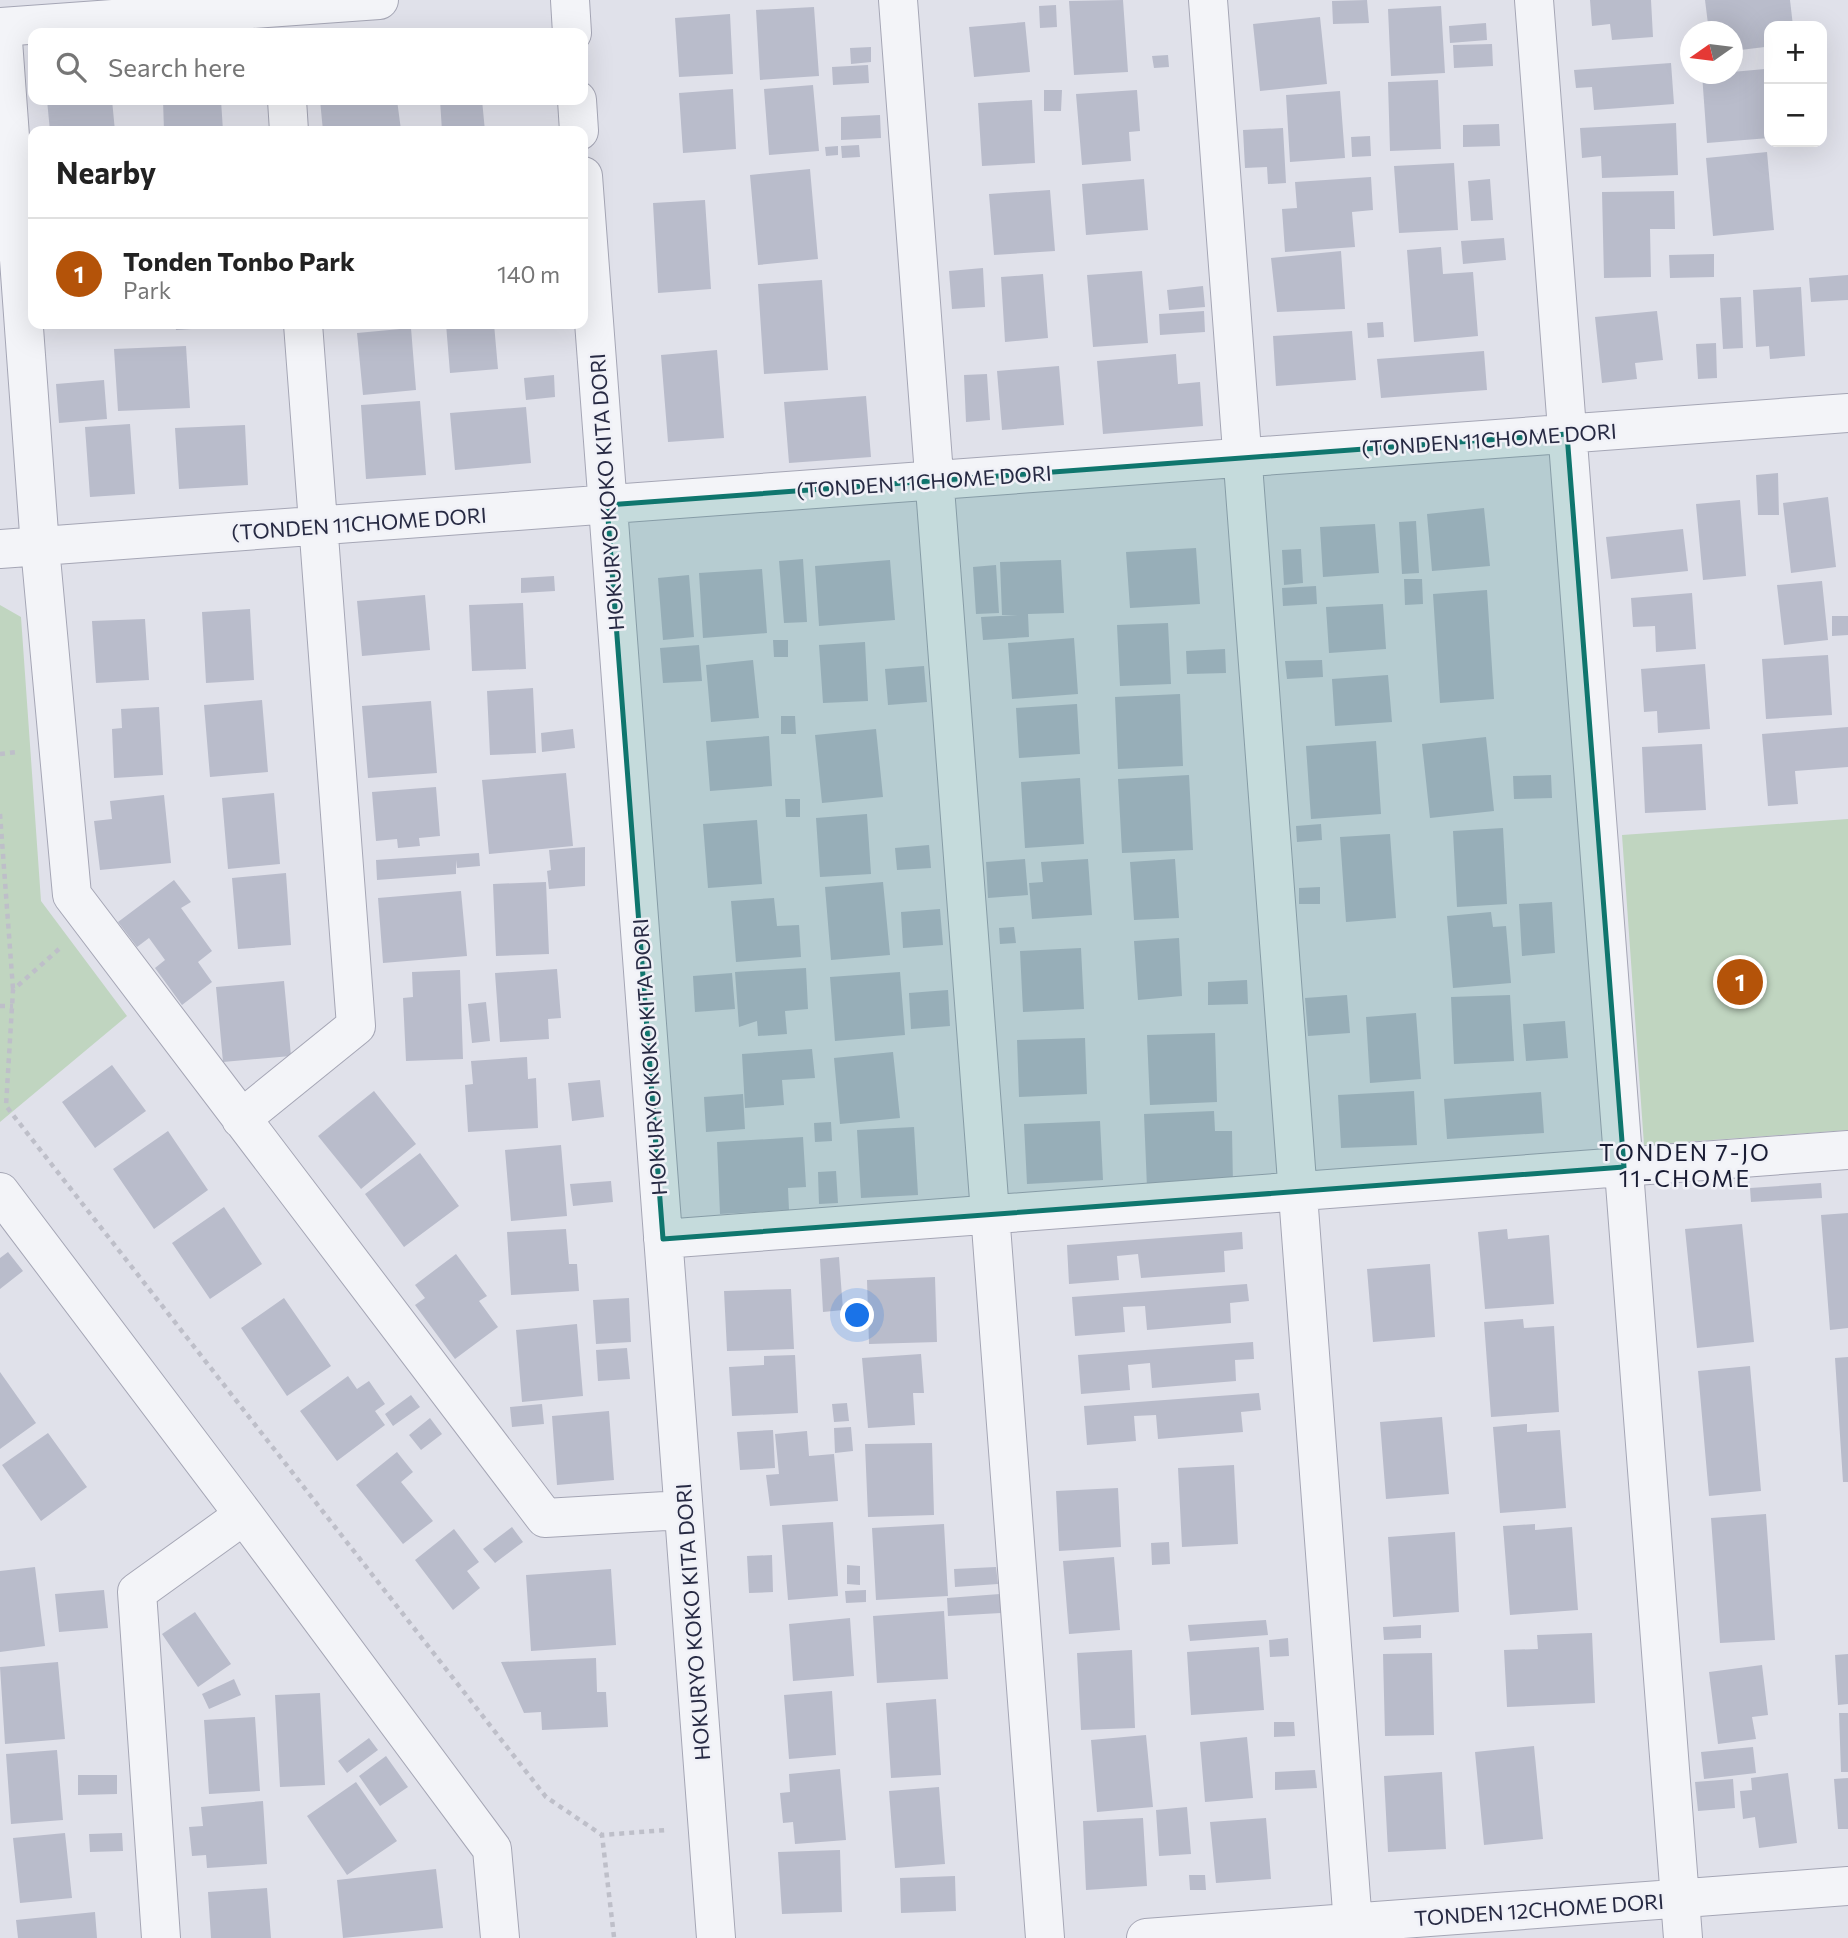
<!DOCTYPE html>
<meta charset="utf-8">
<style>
body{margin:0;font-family:Commissioner,sans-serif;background:#f2f2f2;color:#222}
.controls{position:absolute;right:21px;top:21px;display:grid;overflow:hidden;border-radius:14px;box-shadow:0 7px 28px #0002}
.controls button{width:63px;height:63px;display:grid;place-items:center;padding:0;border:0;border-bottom:2px solid #e0e0e0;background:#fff;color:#222;font:35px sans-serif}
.compass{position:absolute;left:1680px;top:21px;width:63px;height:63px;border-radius:50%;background:#fff;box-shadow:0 7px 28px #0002;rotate:256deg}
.you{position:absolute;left:858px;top:1316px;width:24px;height:24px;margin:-18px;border:5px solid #fff;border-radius:50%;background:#1a73e8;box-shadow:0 0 0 10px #1a73e833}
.badge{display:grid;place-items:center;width:46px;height:46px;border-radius:50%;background:#b45309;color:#fff;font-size:23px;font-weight:700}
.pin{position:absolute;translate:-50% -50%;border:4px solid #fff;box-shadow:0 2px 7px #0006}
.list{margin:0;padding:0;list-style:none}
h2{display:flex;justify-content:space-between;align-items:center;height:91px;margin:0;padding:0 28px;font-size:30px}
h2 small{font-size:23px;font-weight:400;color:#767676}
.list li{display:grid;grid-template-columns:46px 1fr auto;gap:21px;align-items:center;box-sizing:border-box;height:112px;padding:0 28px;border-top:2px solid #e0e0e0}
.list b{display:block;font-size:26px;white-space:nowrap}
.list p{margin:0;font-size:23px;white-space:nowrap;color:#767676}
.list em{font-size:23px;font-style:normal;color:#767676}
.icon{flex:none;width:38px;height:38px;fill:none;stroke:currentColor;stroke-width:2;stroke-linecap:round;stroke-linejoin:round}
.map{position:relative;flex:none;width:1848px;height:1938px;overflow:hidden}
.search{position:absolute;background:#fff;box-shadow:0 7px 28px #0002;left:28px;top:28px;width:560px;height:77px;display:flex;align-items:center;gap:18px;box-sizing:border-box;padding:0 24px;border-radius:14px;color:#767676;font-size:26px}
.panel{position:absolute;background:#fff;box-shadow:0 7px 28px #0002;left:28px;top:126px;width:560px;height:203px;border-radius:14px}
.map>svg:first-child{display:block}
</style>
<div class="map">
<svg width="1848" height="1938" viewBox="0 0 1848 1938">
<rect width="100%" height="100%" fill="#e0e1ea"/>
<path fill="#c0d5c0" d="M0,605L21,617L41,901L127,1016L0,1122Z
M1848,819V1130L1644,1145L1622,835Z"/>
<path fill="#b9bccb" d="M1123,0L1128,72L1074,75L1069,1Z
M1367,0L1369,23L1333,24L1332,1Z
M1590,0H1651L1653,37L1612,40L1610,24L1592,26Z
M1705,0H1790L1793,26H1769V36L1764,37L1765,47L1732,51V32H1709Z
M1056,5L1057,27L1040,28L1039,6Z
M1441,6L1445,73L1391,76L1388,9Z
M814,7L819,76L760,80L756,10Z
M730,14L733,74L679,77L675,18Z
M1320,17L1327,84L1260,91L1253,24Z
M1025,22L1030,72L974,77L969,27Z
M1486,23L1487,40L1450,43L1449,26Z
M1492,44L1493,66L1454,68L1453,45Z
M871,47V62L851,64L850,48Z
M1825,50L1827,72H1822V51Z
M1168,55L1169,67L1154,68L1152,56Z
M1671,63L1674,104L1594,110L1592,87L1576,88L1574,70Z
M868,65L869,83L833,85L832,67Z
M1765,69L1769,138L1707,143L1702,74H1732V72Z
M1438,80L1441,149L1390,151L1388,82Z
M813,85L819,151L769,155L764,89Z
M733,89L736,149L683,153L679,93Z
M1044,90H1062L1061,111H1044Z
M1137,90L1140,131L1129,132L1131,161L1082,165L1076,94Z
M1340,91L1345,158L1290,162L1286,95Z
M47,100H112L115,131H50Z
M163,100H221L223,131H164Z
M320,100H397L401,130L323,131Z
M440,100H482L485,131H442Z
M1032,100L1035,163L982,166L978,103Z
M880,115L881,138L841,140V117Z
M1676,123L1678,175L1602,178L1601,156L1582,158L1580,128Z
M1499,124L1500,146L1463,147V125Z
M1283,128L1286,183L1268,184L1267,167L1245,168L1243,130Z
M1370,136L1371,156L1352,157L1351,137Z
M859,145L860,157L842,158L841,146Z
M838,146V155L826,156L825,147Z
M1767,152L1774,230L1713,236L1706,158Z
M1454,163L1458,230L1399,233L1394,166Z
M810,169L818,259L758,265L750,175Z
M1371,177L1373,210L1352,212L1355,247L1285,252L1282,209L1297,208L1295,182Z
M1144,179L1148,230L1086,235L1082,184Z
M1490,179L1493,220L1471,221L1468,181Z
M1050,190L1055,251L994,255L989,194Z
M1674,191L1675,229H1650L1651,277L1604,278L1602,192Z
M705,200L711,289L658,293L653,203Z
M1504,238L1506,260L1463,264L1461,241Z
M1441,247L1443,274L1473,272L1478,336L1414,342L1407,250Z
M1341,251L1345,309L1277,312L1271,258Z
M1714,254V277L1670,278L1669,255Z
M983,268L985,307L952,309L949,271Z
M1142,271L1148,343L1093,347L1087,275Z
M1043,274L1048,338L1005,342L1001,277Z
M1848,275V300L1811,302L1809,278Z
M822,280L828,370L764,374L758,284Z
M1203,286L1205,307L1169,310L1167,290Z
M1801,287L1805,356L1770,359L1769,346L1756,347L1753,290Z
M1741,297L1743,348L1723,349L1720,298Z
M1204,311L1205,332L1160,335L1159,314Z
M1657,311L1663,360L1635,363L1637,379L1602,383L1595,317Z
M1383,322L1384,337L1368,338L1367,323Z
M175,324H239V326L176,330Z
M446,324H494L498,369L450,373Z
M411,328L416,390L363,395L357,333Z
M1352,331L1356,380L1276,386L1273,336Z
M1716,343L1717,378L1698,379L1696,344Z
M186,346L190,408L118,411L114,349Z
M717,350L724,438L668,442L661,355Z
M1484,351L1487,390L1381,398L1377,359Z
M1176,354L1178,384L1200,382L1203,426L1103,434L1097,361Z
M1059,366L1064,425L1002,430L997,371Z
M987,374L990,420L966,422L964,375Z
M554,375L555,397L526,400L524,378Z
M104,380L107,419L59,423L56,384Z
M866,396L871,457L789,463L784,402Z
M420,401L426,475L366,479L361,405Z
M526,407L531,463L455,470L450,413Z
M130,424L135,494L90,497L85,427Z
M245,425L248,485L179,489L175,428Z
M1778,473L1779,515H1758L1756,475Z
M1828,497L1836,567L1791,573L1783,503Z
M1740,500L1746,576L1703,580L1696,504Z
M1484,508L1490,566L1432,571L1427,514Z
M1416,521L1419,573L1402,574L1399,522Z
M1375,524L1379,573L1323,577L1320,527Z
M1683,529L1688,571L1611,579L1606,537Z
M1196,548L1200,604L1130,608L1126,552Z
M1301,549L1303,583L1284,585L1282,550Z
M803,559L807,622L784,623L779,561Z
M890,560L895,620L819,626L815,566Z
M1061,560L1064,613L1028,614L1029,637L983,640L981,617L1018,615H1002L1000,562Z
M996,565L999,613L976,614L973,567Z
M762,569L767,633L703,638L699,573Z
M689,575L694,637L663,640L658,578Z
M554,576L555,591L521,593V578Z
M1404,579H1422L1423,604L1405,605Z
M1822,581L1828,640L1784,645L1777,585Z
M1316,586L1317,604L1283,606L1282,588Z
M1487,590L1494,699L1440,703L1433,594Z
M1692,593L1696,649L1656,652L1655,626L1633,627L1631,598Z
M425,595L430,650L362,656L357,601Z
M523,603L526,669L472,671L469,605Z
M1383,604L1386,649L1329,653L1326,607Z
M250,609L254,680L206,683L202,612Z
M1832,616H1848V635L1832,636Z
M145,619L149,680L96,683L92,621Z
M1168,623L1171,684L1120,686L1117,625Z
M1074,638L1078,694L1012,699L1008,643Z
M773,640H788V657H774Z
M865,642L868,701L823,703L819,645Z
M699,645L702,681L663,683L660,648Z
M1225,649L1226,673L1187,674L1186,651Z
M1828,655L1832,715L1766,719L1762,659Z
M753,660L759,718L711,722L706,665Z
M1322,660L1323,677L1287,679L1285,661Z
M1705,664L1710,729L1658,733L1657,711L1644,712L1641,669Z
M924,666L927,702L888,705L885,669Z
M1388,675L1392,722L1335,726L1332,679Z
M533,688L536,753L490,755L487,691Z
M1180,694L1183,766L1118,769L1115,697Z
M262,700L268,772L210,777L204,705Z
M431,701L437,773L368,778L362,706Z
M1077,704L1080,754L1019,758L1016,708Z
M159,707L163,775L114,778L112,729L122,728L121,709Z
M781,716H795L796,734H781Z
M1848,727V767L1795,771L1798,804L1768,806L1762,734Z
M573,729L575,748L542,752L541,733Z
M876,729L883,797L822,803L815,735Z
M769,736L772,786L710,791L706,741Z
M1486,737L1494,811L1430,818L1422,744Z
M1376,741L1381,814L1311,819L1306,746Z
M1702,744L1706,810L1645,813L1642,747Z
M566,773L573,846L489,854L482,780Z
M1189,775L1193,850L1122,853L1118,779Z
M1551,775L1552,798L1514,799L1513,776Z
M1080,778L1084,844L1025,848L1021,782Z
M436,787L440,836L419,838L420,846L398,848L397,839L376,841L372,792Z
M274,793L280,864L228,869L222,798Z
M164,795L171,863L100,870L94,821L112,819L110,801Z
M785,799H800V817H786Z
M867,814L871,874L820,877L816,818Z
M757,820L762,884L708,888L703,824Z
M1321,824L1322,840L1297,842L1296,826Z
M1503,828L1507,904L1457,907L1453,831Z
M1390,834L1396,918L1346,922L1340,837Z
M929,845L931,868L897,870L895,848Z
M585,847V886L549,889L547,871L551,870L549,850Z
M479,853L480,866L457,868L456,860V874L377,880L376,860Z
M1025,859L1028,895L988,898L986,862Z
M1088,859L1092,915L1032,919L1029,883L1043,882L1041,862Z
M1175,859L1179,918L1134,920L1130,862Z
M286,873L291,945L238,949L232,878Z
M174,880L191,902L181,908L212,951L198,962L212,982L182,1005L155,968L165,960L149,938L137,947L118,922Z
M546,882L549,954L496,956L493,884Z
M883,882L890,955L831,960L825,887Z
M1320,887V904H1299V888Z
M461,891L467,956L383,963L378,898Z
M774,898L777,926L799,925L801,957L736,962L731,901Z
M1552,902L1555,953L1522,956L1519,904Z
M940,909L943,945L903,948L901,912Z
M1491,912L1493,927L1506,926L1511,983L1453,988L1447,916Z
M1014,927L1016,943L1000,944L999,928Z
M1179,938L1182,996L1138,1000L1134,941Z
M1081,948L1084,1009L1023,1012L1020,951Z
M806,968L808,1009L785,1011L787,1034L758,1036L757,1021L739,1027L735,972Z
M557,969L561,1018L548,1019L549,1039L500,1042L495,973Z
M460,970L463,1059L406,1061L403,998L413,997L412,972Z
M900,972L905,1035L835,1041L830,977Z
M732,973L735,1009L695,1012L693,976Z
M1247,980L1248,1004L1208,1005V982Z
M284,981L291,1056L223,1062L216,987Z
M948,990L950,1026L911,1029L909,993Z
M1347,995L1350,1033L1308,1036L1305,998Z
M1510,995L1514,1061L1454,1064L1451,997Z
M486,1002L490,1041L472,1043L468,1004Z
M1416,1013L1421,1079L1370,1083L1366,1017Z
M1565,1021L1568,1058L1526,1061L1523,1024Z
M1215,1033L1217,1102L1150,1105L1147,1035Z
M1085,1038L1087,1094L1019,1097L1017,1040Z
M812,1049L815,1078L782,1080L784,1105L745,1108L742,1054Z
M893,1052L900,1118L840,1124L834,1058Z
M527,1057L528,1079L536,1078L538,1128L468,1132L465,1085L473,1084L471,1061Z
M112,1065L146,1111L95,1148L62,1102Z
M600,1080L604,1117L572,1121L568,1083Z
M374,1091L416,1144L361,1189L318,1136Z
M1414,1091L1417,1145L1341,1148L1338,1095Z
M1541,1092L1544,1133L1447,1139L1444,1099Z
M743,1094L745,1129L706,1132L704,1097Z
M1214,1111L1215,1131H1232L1233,1185L1147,1188L1144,1114Z
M1100,1121L1103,1180L1027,1184L1024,1124Z
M831,1122L832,1141L815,1142L814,1123Z
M914,1127L918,1195L861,1198L857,1130Z
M168,1131L208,1190L154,1229L113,1169Z
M803,1137L806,1187L788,1188L789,1210L720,1214L717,1142Z
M561,1145L567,1216L511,1221L505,1150Z
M420,1153L459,1206L404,1247L365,1194Z
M836,1171L838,1203L819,1204L818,1172Z
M611,1181L613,1202L573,1206L570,1184Z
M1821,1183L1822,1198L1751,1202L1750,1188Z
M224,1207L262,1264L210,1299L172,1243Z
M1848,1213V1328L1830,1330L1821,1215Z
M1742,1224L1754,1342L1697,1348L1685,1229Z
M566,1229L569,1264H577L579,1291L511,1295L507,1232Z
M1507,1229L1508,1239L1549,1235L1554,1304L1485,1309L1478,1232Z
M1242,1232L1243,1249L1224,1251L1225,1272L1141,1278L1138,1254L1117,1256L1119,1280L1069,1284L1067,1245Z
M8,1252L23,1271L0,1289V1258Z
M456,1254L487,1296L479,1301L498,1327L455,1359L415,1305L425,1298L415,1285Z
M839,1257L843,1310L823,1312L820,1259Z
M1430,1264L1435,1337L1373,1342L1367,1269Z
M935,1277L937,1342L869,1344L867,1280Z
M1247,1284L1249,1301L1230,1303L1231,1323L1147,1330L1145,1306L1123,1307L1125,1332L1075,1336L1072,1297Z
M791,1289L794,1349L727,1351L724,1291Z
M284,1298L331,1366L287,1396L241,1328Z
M629,1298L631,1342L596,1344L593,1300Z
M1523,1319L1524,1328L1554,1326L1559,1412L1491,1417L1484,1322Z
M577,1324L583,1396L522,1402L516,1330Z
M1253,1342L1254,1359L1235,1360L1236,1381L1152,1388L1150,1363L1128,1365L1130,1390L1081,1394L1078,1355Z
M627,1348L630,1379L598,1381L596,1350Z
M921,1354L924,1393H913L915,1425L868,1428L862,1358Z
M795,1355L798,1413L732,1416L729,1367L764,1365V1356Z
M1848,1357V1482H1843L1835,1358Z
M1750,1366L1761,1491L1709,1496L1698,1371Z
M0,1372L36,1423L0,1449Z
M348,1376L357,1389L369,1381L385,1404L375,1411L385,1425L337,1461L300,1411Z
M1259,1393L1261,1410L1241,1412L1243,1432L1158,1439L1156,1415L1134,1416L1136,1441L1087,1445L1084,1406Z
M411,1395L420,1407L393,1426L385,1414Z
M847,1403L849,1421L834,1422L832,1404Z
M542,1404L544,1424L512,1427L510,1407Z
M609,1411L614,1480L557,1485L552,1416Z
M1442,1417L1449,1494L1386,1499L1380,1422Z
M430,1418L442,1434L421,1450L409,1435Z
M1527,1424V1432L1560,1430L1566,1508L1500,1513L1493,1427Z
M851,1427L853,1451L835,1453L834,1428Z
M773,1430L775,1468L740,1470L737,1432Z
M807,1431L809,1456L834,1454L838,1501L770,1506L766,1475L779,1474L775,1434Z
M48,1433L87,1487L41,1521L2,1465Z
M932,1443L934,1515L868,1517L865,1444Z
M397,1452L413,1472L401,1482L433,1521L403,1544L356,1485Z
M1234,1465L1238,1544L1182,1547L1178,1468Z
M1118,1488L1121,1547L1059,1551L1056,1491Z
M1766,1514L1775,1640L1720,1643L1711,1518Z
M833,1522L838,1596L788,1600L782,1525Z
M944,1524L948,1596L876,1600L872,1528Z
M1535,1524V1530L1572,1527L1578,1610L1510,1615L1503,1526Z
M512,1527L523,1542L495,1563L483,1549Z
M454,1529L479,1562L467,1571L480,1588L453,1610L415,1560Z
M1455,1532L1459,1612L1393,1617L1388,1537Z
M1169,1542L1170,1564L1152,1565L1151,1543Z
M772,1555L773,1592L749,1593L747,1556Z
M1114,1557L1120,1630L1069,1634L1063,1561Z
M847,1565L860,1566V1585L847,1584Z
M35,1567L45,1646L0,1652V1571Z
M996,1567L998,1584L955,1587L954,1569Z
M611,1569L616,1645L531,1651L526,1575Z
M104,1590L108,1628L59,1632L55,1594Z
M866,1590V1602L846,1603L845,1591Z
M1000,1594L1001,1613L948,1616L947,1598Z
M944,1611L948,1679L877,1683L873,1616Z
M195,1612L231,1664L198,1687L162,1634Z
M850,1618L854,1676L793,1681L789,1624Z
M1266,1620L1268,1635L1190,1641L1188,1625Z
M1421,1625V1638L1384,1640L1383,1627Z
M1592,1633L1595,1703L1507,1707L1504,1650L1538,1649L1537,1635Z
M1288,1638L1289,1656L1270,1657L1269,1640Z
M1259,1647L1264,1710L1191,1715L1187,1652Z
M1132,1650L1135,1728L1081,1730L1077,1653Z
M1432,1653L1434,1735L1385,1736L1383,1654Z
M1848,1654V1704L1838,1705L1835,1655Z
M596,1658L597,1692H606L608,1727L542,1730L541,1712L524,1713L501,1662Z
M58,1662L65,1739L5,1744L0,1667Z
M1762,1665L1768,1715L1752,1717L1756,1739L1718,1744L1709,1672Z
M234,1679L241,1695L209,1709L202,1694Z
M832,1691L836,1755L789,1759L784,1695Z
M320,1693L325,1785L280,1787L275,1695Z
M936,1699L941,1775L891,1778L886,1703Z
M1839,1713H1848V1772H1841Z
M255,1717L260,1791L209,1794L204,1720Z
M1274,1722H1294L1295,1736L1274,1737Z
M1146,1735L1153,1807L1097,1812L1091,1740Z
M1247,1737L1253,1798L1205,1802L1200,1742Z
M369,1738L378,1750L347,1773L338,1761Z
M1534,1746L1543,1839L1484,1845L1475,1752Z
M1753,1747L1756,1773L1704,1779L1701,1752Z
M57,1750L63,1820L11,1824L6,1754Z
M386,1756L408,1787L380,1806L359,1776Z
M840,1769L846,1840L795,1844L793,1822L783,1823L780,1793L790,1792L789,1774Z
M1315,1770L1317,1788L1275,1790V1772Z
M1442,1772L1446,1849L1388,1852L1384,1776Z
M1788,1773L1797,1843L1759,1848L1755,1817L1743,1819L1740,1791L1752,1790L1751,1778Z
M78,1775H117V1794L78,1795Z
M1848,1778V1829H1838L1834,1779Z
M1733,1779L1735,1808L1698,1811L1695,1782Z
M356,1782L397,1841L347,1875L307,1816Z
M939,1787L945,1864L895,1868L889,1791Z
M263,1801L267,1864L207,1868L206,1855L192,1856L189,1827L203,1826L201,1807Z
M1187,1807L1191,1854L1159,1856L1156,1810Z
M1143,1818L1147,1886L1086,1890L1083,1821Z
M1266,1818L1271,1879L1216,1883L1210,1822Z
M65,1833L72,1898L20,1903L13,1838Z
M122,1833L123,1851L90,1852L89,1834Z
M840,1850L842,1912L782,1914L778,1852Z
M436,1869L443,1928L343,1938L337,1880Z
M1189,1875H1205L1206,1890H1190Z
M955,1876L956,1911L901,1913L900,1878Z
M267,1888L271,1938H211L208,1892Z
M95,1912L97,1938H18L16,1920Z"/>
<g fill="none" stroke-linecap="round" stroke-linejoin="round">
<g stroke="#a5a6b5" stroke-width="40">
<path id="minor" d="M570,0L572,33
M898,0L1045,1938
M1208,0L1354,1938
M1534,0L1683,1938
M0,27L379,0
M2,27L40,547L72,895L545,1518L683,1510
M287,100L289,131
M577,100L579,131
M583,176L716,1938
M0,549L1848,413
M241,1119L356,1026L303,324
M0,1192L244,1515L492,1849L500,1938
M663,1239L1848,1150
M161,1938L137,1592L244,1515
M1146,1938L1848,1886"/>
</g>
<path stroke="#bebfc9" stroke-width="4.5" stroke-dasharray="5 5" stroke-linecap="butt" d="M0,754L17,752
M0,814L13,989
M59,949L13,990L6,1106L546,1797L602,1835
M0,1006H13
M614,1937L602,1835L666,1830"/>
<use href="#minor" stroke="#f3f4f8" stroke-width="38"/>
</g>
<path fill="#0f766e" fill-opacity="0.2" stroke="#0f766e" stroke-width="5" stroke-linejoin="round" d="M1567,434L1624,1167L663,1239L607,505Z"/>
<g text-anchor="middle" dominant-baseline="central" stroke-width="5" stroke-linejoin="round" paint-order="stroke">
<g font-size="21" fill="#272a43" stroke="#f0f1f7">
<text transform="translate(1489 439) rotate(-4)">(TONDEN 11CHOME DORI</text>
<text transform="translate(924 481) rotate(-4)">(TONDEN 11CHOME DORI</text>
<text transform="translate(606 492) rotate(-94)">HOKURYO KOKO KITA DORI</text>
<text transform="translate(359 523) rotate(-4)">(TONDEN 11CHOME DORI</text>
<text transform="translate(649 1057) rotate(-94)">HOKURYO KOKO KITA DORI</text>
<text transform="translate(692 1622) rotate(-94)">HOKURYO KOKO KITA DORI</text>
<text transform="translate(1539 1909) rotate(-4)">TONDEN 12CHOME DORI</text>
</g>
<g font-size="23" letter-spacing="2" fill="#191c34" stroke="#f0f1f7">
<text x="1685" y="1152">TONDEN 7-JO<tspan x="1685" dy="26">11-CHOME</tspan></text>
</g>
</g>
</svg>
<div class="controls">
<button>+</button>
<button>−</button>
</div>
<svg class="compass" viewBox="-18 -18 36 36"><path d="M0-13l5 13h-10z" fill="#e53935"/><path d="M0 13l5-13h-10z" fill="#767676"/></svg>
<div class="you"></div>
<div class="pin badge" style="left:1740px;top:982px">1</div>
<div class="search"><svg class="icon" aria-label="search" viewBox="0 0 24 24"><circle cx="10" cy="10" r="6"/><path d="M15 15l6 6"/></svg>Search here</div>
<section class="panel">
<h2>Nearby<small></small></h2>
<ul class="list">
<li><span class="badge">1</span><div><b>Tonden Tonbo Park</b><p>Park</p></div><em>140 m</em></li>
</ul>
</section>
</div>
